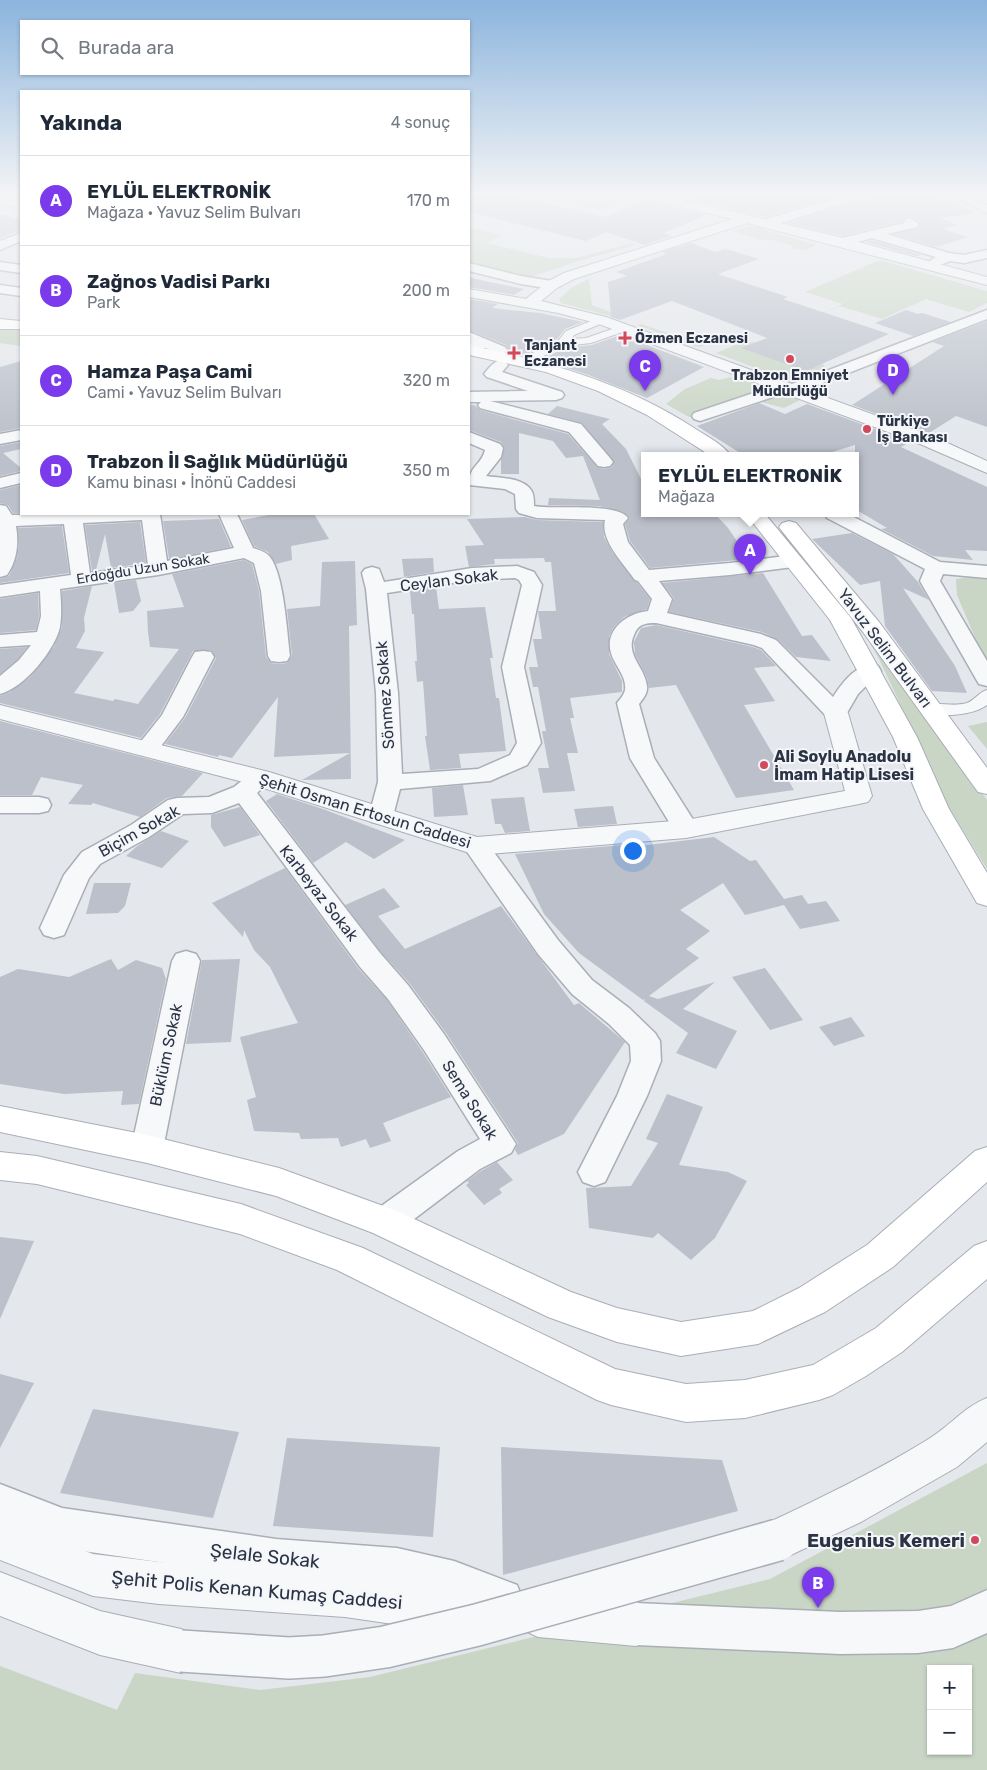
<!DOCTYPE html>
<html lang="tr">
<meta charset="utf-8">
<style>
body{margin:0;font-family:Rubik,sans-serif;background:#f6f6f7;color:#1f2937}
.controls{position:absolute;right:15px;bottom:15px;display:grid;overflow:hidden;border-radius:0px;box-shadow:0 1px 4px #0004}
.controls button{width:45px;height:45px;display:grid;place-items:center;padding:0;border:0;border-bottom:1px solid #e0e1e3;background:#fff;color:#1f2937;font:25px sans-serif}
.you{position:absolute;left:632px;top:850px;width:18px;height:18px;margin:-12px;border:4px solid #fff;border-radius:50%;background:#1a73e8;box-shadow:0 0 0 8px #1a73e833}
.badge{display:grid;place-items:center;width:32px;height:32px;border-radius:50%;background:#7c3aed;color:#fff;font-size:16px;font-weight:700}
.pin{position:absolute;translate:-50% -41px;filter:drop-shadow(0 1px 2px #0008)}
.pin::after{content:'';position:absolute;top:26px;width:18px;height:15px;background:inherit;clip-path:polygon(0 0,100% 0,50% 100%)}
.popup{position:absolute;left:641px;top:452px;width:218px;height:65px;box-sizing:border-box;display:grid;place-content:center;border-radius:0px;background:#fff;filter:drop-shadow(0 1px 4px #0005);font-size:16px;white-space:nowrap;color:#747a83}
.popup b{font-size:19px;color:#1f2937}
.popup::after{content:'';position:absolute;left:50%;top:100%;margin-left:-10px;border:10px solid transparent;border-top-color:#fff}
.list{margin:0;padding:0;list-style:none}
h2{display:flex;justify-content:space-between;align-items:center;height:65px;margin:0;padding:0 20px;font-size:21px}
h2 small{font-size:16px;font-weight:400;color:#747a83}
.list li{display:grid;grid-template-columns:32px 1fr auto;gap:15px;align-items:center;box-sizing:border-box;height:90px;padding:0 20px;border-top:1px solid #e0e1e3}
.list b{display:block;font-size:19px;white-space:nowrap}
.list p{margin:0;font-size:16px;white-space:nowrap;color:#747a83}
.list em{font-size:16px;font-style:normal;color:#747a83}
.icon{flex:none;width:28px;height:28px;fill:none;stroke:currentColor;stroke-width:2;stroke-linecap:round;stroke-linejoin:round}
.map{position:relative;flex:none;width:987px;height:1770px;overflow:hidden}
.search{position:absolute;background:#fff;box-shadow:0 1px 4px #0004;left:20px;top:20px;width:450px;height:55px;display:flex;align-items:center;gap:12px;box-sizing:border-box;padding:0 18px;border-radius:0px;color:#747a83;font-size:19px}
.panel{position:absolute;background:#fff;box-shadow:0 1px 4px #0004;left:20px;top:90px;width:450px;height:425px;border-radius:0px}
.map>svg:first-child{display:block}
</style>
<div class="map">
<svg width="987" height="1770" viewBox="0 0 987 1770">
<rect width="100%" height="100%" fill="#e4e7ec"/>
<path fill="#c9d6c5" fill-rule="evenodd" d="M528,193H630L640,195L598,211Z
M751,226L817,245L804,250L791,248L793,246L771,240H760L733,231Z
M469,227L503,236L486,243L550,258H577L632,243L636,245L579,261L525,279L469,266Z
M880,260L987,291V303L969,312L926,299L882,319L840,306L789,328L843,304L805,292Z
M589,279L592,305L626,318L622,319L561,303L559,299L571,288Z
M641,324L694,342L708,337L713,339L701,347L695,346L637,325Z
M0,329L21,330V346L0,343Z
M743,342L762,343L754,346H748L822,363L826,368L795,379H785L716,353Z
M735,376L800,400L784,408L753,400V396L689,417L666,404L685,389L711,378L719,380Z
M977,576H987V666L957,595L956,579Z
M861,627L987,800V869L948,806L879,659Z
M987,722V749L968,726Z
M987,1463V1770H0V1666L117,1710L135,1673L260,1690L370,1677L770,1579ZM931,1669H968V1751H931Z"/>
<path fill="#bbc0ca" d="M469,193H506L605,217L645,200L706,215L664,233L672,236L644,245L606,232L586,241L469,212Z
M700,193H847L765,217L689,199Z
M873,193H931L976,213L940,218L957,225L943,229L968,237L937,247L894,234L919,228L920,222L910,216L906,217L903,221L842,236L787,223L870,197Z
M0,214L21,219V230L0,238Z
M872,240L921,255L917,256L865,242Z
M691,243L715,252L725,249L759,259L718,274L788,297L783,299L889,334L806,371L741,348L767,338L672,301L620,320L611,317L608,282L627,276L616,272L667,254L662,252Z
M469,277L485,281L524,289L514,295L469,287Z
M469,299L498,304L492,308L540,313L583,322L565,329L557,339L536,348L525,356L509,350L506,345L469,330Z
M906,310L918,314L922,313L951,322L913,336L875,323Z
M987,321V427L956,416L929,433L852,405L944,346L932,342Z
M620,335L639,342L704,367L647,398L586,374L540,360L565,348L592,345Z
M21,361V428L0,432V367Z
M759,403L785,414L807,404L910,442L901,447L987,487V551L965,550L973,560L933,556L881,529L887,528L855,509V445L819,456H745L697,426Z
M469,404L476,406L480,410L568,434L597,467L604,469L612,467L614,461L582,423L548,414L557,406L610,419L602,424L626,449L645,487V514H715L728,528L749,559L650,568L630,541L625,524L630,518L623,512L599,506L548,505L549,498L600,500L583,456L566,458L553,441L519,433V474H501V460L504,447L501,442L469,430Z
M21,442V449L3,453L21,468V471L0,476V446Z
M21,485V513H13L8,505L0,503V490Z
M274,514H314L329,539L291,546L292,560L276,564L268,552L254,546L242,520Z
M525,517L537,520L603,522L604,537L613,553L650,599L647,609L624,617L613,628L609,636V654L622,681V692L570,698L574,718H570L578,753H567L575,791L543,793L538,768H549L542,731H546L538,687H533L529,667H538L533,639H542L538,611H556L551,562H545L544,558L494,559L495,564L469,567L465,546L484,545L467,519Z
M219,519L231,547L169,559L163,521Z
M140,522L146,563L111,568L105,534L96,570L92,571L85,525Z
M62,526L69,573L0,583V579L9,576L17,558L19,545L18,528Z
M852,533L893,554L918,582L929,600L903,588L955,666L967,693L932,691L885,626L880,581L860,585L812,539Z
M433,558L434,572L404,577L402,559Z
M244,560L252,564L259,591L266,657L271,663L279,664L287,663L292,656L287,609L320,606L322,562L355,561L357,625L349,626L351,779L302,780L350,753L274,757L278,697L232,758L219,755L218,757L165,744L185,718L216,658L211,650L193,651L160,714L141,738L0,703V696L10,692L29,678L54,647L62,627V591L92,586L84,618L85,631L76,648L104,652L74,693L113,701L115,699L138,704L179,649L150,647L148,632L147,611L184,607L172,574Z
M763,573L802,636L812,635L831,661L796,657L777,639L762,632L669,612L674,598L662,583Z
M136,580L141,601L133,611L119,613L114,583Z
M436,587L439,609L485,607L493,658H490L496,698H499L506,751L459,754L461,768L430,770L425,736H427L423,681L417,682L415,661H417L414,614H412L410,591Z
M38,593L39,616L36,630L0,633V599Z
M656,625L753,647L761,650L776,666L754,668L775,701L744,705L794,790L736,798L676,685L649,688L647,678L635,654L634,642L641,628Z
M27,647L18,659L0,674V649Z
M0,721L203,773L182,796L167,798L140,817L93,803L91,805L68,804L83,785L41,777L32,795H0Z
M463,785L468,815L434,817L432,788Z
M277,794L323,809L405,840L374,859L346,842L313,863L266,801Z
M524,797L530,831L505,833L501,824H495L491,799Z
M613,806L617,824L578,827L574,809Z
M240,807L260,835L224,847L211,827V815Z
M161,831L189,841L162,868L126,856L136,847Z
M714,837L750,861L756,860L784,899L802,895L808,904L826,901L840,921L800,929L784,905L745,915L723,883L680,910L710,931L686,949L699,958L649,996L658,999L715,982L683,1009L737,1031L716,1069L676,1053L688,1033L644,1001L645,999L643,1000L579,953L544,914L515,854L636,844L639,846Z
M285,868L358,968L387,1000L422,1051L451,1097L383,1123L391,1141L370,1148L366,1139L341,1147L338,1138L301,1139L299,1133L254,1131L247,1100L256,1097L240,1037L298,1023L270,967L254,950L244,930L243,937L212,903Z
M94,883H131L125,906L118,913L86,914Z
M384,888L400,907L378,916L405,949L501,906L574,1005L579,1003L625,1042L564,1134L518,1155L515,1150L518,1143L446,1033L410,984L381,952L345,905Z
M111,959L118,970L136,960L162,968L166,979L139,1104L121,1105L123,1091L64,1094L0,1084V977L18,969L69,977Z
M240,959L231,1042L186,1044L202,960Z
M765,968L803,1020L770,1030L732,977Z
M851,1017L865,1036L834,1046L819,1027Z
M667,1094L703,1107L679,1165L728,1172L747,1181L715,1238L691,1260L658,1233L653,1238L589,1228L586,1188L631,1186L658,1143L646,1139Z
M497,1162L513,1180L499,1189L502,1193L484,1205L466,1185L469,1183L467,1181L481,1171Z
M0,1237L34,1241L0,1319Z
M0,1374L34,1383L0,1448Z
M93,1409L239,1432L213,1518L60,1493Z
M287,1438L440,1447L433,1537L273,1526Z
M501,1447L722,1460L738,1511L503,1575Z"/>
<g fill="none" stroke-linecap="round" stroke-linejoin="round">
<g stroke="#a9aeb7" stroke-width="2">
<path id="pedestrian" d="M686,193H698L676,203L673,204L669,201Z
M601,317L606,320L605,322L574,335L571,339L586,338L624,325L630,328L628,330L591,343L564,346L525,365L519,362L537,350L558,341L566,331Z
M469,342H490L496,345L490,348H469Z
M987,690V705C971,716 944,717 926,713L923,709L926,705C939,702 954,707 967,703C975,700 979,692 987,690Z"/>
</g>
<g stroke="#a9aeb7" stroke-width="3">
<path id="minor" d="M853,193H871L869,195L768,227H760L758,224L760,221Z
M972,193H987L986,195L976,200L987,205V213L957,198L959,196Z
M910,218L919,224L917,227L887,234L949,253L964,255L987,250V258L964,263L950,261L932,268L925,264L936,257L872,238L842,246L836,242L838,239L904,223L906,219Z
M21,233V241L0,250V241Z
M0,262L21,265V273L0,270Z
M469,263L521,276L552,281L559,285L552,289L521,284L469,271Z
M0,285L21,288V296L0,293Z
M987,310V319L797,393L791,395L785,393L700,421L694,419L692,416L694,413L780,384L786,382L792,384Z
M469,332L505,347L507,350L505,353L500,354L469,341Z
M500,360L505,362L508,365L502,372L562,392L564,395L562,398L556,400L490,401L581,424L610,458L613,462L610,466L604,467L598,466L569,432L480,408L478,405L481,402H469V392L528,391L487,377L484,374C489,368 493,362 500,360Z
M21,430V440L0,444V434Z
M469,432L500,444L503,448L501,457L486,476C499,478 522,477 531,490C534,494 534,501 534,506C554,510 617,502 628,518L623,524L628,542L649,570L730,563L793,555L800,557L803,561L800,565L793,567L730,575L659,581L672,599L667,613L761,634L776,640L833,697C843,682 858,661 878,666L881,671L858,694L844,718L836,720L828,718L762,648L754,645L656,623C645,623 638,624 634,635C625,655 645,667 647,686C648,693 643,699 639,704L654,758L699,829L695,835L686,837L677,835L630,758L617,703C620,699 624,695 625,690C627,676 614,665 611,653C604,629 628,613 648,611L652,599L638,581L635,580C625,565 600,541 605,520L537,518L519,513L516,509L515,494L505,489L469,485C469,465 481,466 485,450L469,443Z
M21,473V483L0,488V478Z
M0,505L6,506L12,515L160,514L167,561L234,548L219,514H237L253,548C259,550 266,552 270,557C284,575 287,632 290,656L287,661L279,662L271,661L268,656L261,591L254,563L244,558L158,575L60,589C61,601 62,614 60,627C55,650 24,688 0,694V676L19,660L31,645L0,647V635L37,632L41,616L40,591L0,597V585L71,575L64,524L16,526C19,543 17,561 7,575L0,577ZM142,520L148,565L90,573L83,523Z
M825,514H848L940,562L987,566V578L943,574L940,581L987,661V686L979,684L976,679L920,581L925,569L827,518Z
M517,566L534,572L542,585L524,667L541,743L527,765L490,781L400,789L393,816L390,822L381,824L372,822L369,816L378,782L376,693L366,589L362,573L365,569L372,567L379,569L384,582L472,568ZM515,578L519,580L522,585L502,667L517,743L510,755L478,769L402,774L398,693L387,593L472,580Z
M203,651L211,652L214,657L183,717L155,754L147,756L139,754L135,749L162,715L192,657L195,652Z
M257,773L266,776L269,781L257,793L380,953L408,985L444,1034L516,1144L511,1153L480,1169L397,1232L385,1236L373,1232L368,1222L373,1212L458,1151L480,1139L424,1050L388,999L360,967L239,803L212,813L183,814L149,837L100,864L89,878L64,935L54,938L44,935L40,928L64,875L82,852L131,825L168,800L177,798L209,797L234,787L248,776Z
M0,797H39L48,799L51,805L48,811L39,813H0Z
M476,838L485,840L558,940L592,980L629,1008L655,1033L660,1041L661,1061L647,1096L605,1182L594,1186L583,1182L578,1172L617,1096L631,1061L630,1045L609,1024L572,994L538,954L463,846L467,840Z
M186,951L196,954L200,961L163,1149L158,1158L147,1162L136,1158L131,1149L172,961L176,954Z
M0,1484L62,1508L276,1539L397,1548L454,1561L517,1585L523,1600L517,1615L502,1621L454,1601L397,1588L276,1579L62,1548L0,1524Z
M987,1590V1633L953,1648L918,1653L840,1654L636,1645L621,1639L615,1624L621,1609L636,1603L840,1612L918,1611L951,1606Z"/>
</g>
<g stroke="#a9aeb7" stroke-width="2">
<path id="tertiary" d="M634,193H655L847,239L987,277V285L747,223L574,279L557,288L541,301L606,317L932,436L987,461V473L920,444L596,323L558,313L469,297V289L526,299L547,282L564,273L732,219L636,196Z
M0,197L21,201V209L0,205Z
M0,705L269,772L477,837L686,820L845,791L824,713L828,708L836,706L844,708L848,713L872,796L868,802L859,804L686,838L476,855L251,784L0,719Z
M987,1398V1442L957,1467L861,1522L778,1561L763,1555L757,1540L763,1525C819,1499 875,1472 927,1440C949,1427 964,1407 987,1398Z
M0,1518L93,1554L159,1562L345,1573L393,1580L495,1589L510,1596L517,1611L510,1626L495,1633L393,1624L345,1617L159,1604L93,1596L0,1560Z
M0,1572L100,1611L181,1629L197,1635L203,1651L197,1667L181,1673L100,1655L0,1616Z
M538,1593L636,1602L652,1608L658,1624L652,1640L636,1646L538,1637L523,1630L516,1615L523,1600Z"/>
</g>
<g stroke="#a9aeb7" stroke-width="2">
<path id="secondary" d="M0,319L21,321V329H0Z
M469,345C549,362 625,383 694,428C706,436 723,444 731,456H711L647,415L598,391L546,372L469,355Z
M746,514H765L851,618L917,737L949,809L987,873V906L977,903L923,809L893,737L830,620Z
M789,521L796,523L879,622L987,768V794L978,792L863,632L782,531L779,527L782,523Z
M0,1106L147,1135L279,1168L397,1211L571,1292L617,1308L681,1322L753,1311L799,1288L867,1245L975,1151L987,1147V1182L893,1267L825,1312L758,1344L681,1356L617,1342L548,1317L373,1233L276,1196L147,1163L0,1132Z
M0,1152L37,1156L241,1204L363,1248L615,1369L686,1384L745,1380L813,1365L876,1328L974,1246L987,1241V1279L902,1352L866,1376L833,1395L819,1400L745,1418L686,1422L611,1405L597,1400L337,1270L240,1234L37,1184L0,1180Z"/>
</g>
<use href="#pedestrian" fill="#f7f8fa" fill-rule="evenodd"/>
<use href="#minor" fill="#f7f8fa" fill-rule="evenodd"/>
<use href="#tertiary" fill="#f7f8fa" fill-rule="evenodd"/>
<use href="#secondary" fill="#fff" fill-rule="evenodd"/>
<g stroke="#a9aeb7" stroke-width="44" stroke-linecap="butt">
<path id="tertiary-bridge" d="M181,1651L289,1658L324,1656L385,1647L477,1625L778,1540"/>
</g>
<use href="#tertiary-bridge" stroke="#f7f8fa" stroke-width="41"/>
</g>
<linearGradient id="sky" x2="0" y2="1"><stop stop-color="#8bb4dd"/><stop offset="0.44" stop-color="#f3f4f6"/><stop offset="1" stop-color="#f3f4f6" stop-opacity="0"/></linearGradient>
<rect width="987" height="441" fill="url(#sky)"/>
<g fill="#d1495b" stroke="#f4f6f9" stroke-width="2">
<path d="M622.5 330.5h5v5h5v5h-5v5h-5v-5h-5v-5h5z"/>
<path d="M511.5 345.5h5v5h5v5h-5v5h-5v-5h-5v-5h5z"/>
<circle cx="790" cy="359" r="5"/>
<circle cx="867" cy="429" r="5"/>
<circle cx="764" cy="765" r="5"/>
<circle cx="975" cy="1540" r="5"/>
</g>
<g text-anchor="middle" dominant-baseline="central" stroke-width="4" stroke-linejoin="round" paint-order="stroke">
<g font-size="14" font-weight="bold" fill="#2b3445" stroke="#f4f6f9" text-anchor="start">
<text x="635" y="338">Özmen Eczanesi</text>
<text x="524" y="345">Tanjant<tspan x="524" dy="16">Eczanesi</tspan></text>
<text x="790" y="375" text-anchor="middle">Trabzon Emniyet<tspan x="790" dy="16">Müdürlüğü</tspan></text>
<text x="877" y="421">Türkiye<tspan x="877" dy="16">İş Bankası</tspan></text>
</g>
<g font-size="14" fill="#2b3445" stroke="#f4f6f9">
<text transform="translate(143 569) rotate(-9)">Erdoğdu Uzun Sokak</text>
</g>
<g font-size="16" fill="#2b3445" stroke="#f4f6f9">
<text transform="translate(449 580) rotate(-7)">Ceylan Sokak</text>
<text transform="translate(885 648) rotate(53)">Yavuz Selim Bulvarı</text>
<text transform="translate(385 695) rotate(-94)">Sönmez Sokak</text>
<text transform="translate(365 811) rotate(17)">Şehit Osman Ertosun Caddesi</text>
<text transform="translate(139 831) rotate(-29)">Biçim Sokak</text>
<text transform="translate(319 893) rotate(52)">Karbeyaz Sokak</text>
<text transform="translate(166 1055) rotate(-78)">Büklüm Sokak</text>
<text transform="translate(470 1100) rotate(58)">Sema Sokak</text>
</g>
<g font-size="16" font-weight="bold" fill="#2b3445" stroke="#f4f6f9" text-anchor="start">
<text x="774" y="756">Ali Soylu Anadolu<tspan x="774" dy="18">İmam Hatip Lisesi</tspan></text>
</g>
<g font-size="19" font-weight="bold" fill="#2b3445" stroke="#f4f6f9" text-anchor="end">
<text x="965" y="1540">Eugenius Kemeri</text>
</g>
<g font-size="19" fill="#2b3445" stroke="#f4f6f9">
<text transform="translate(265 1556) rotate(6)">Şelale Sokak</text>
<text transform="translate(257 1590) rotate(5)">Şehit Polis Kenan Kumaş Caddesi</text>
</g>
</g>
</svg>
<div class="controls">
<button>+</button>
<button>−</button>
</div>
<div class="you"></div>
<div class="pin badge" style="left:750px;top:575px">A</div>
<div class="popup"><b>EYLÜL ELEKTRONİK</b>Mağaza</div>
<div class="pin badge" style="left:818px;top:1608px">B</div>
<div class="pin badge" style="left:645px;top:391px">C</div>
<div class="pin badge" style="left:893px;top:395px">D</div>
<div class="search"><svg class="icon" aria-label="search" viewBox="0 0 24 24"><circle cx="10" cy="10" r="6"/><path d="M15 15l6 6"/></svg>Burada ara</div>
<section class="panel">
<h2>Yakında<small>4 sonuç</small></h2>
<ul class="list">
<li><span class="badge">A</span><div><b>EYLÜL ELEKTRONİK</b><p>Mağaza · Yavuz Selim Bulvarı</p></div><em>170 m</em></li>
<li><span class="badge">B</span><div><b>Zağnos Vadisi Parkı</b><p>Park</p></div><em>200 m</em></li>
<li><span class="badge">C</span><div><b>Hamza Paşa Cami</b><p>Cami · Yavuz Selim Bulvarı</p></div><em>320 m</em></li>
<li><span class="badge">D</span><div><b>Trabzon İl Sağlık Müdürlüğü</b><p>Kamu binası · İnönü Caddesi</p></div><em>350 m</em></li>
</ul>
</section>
</div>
